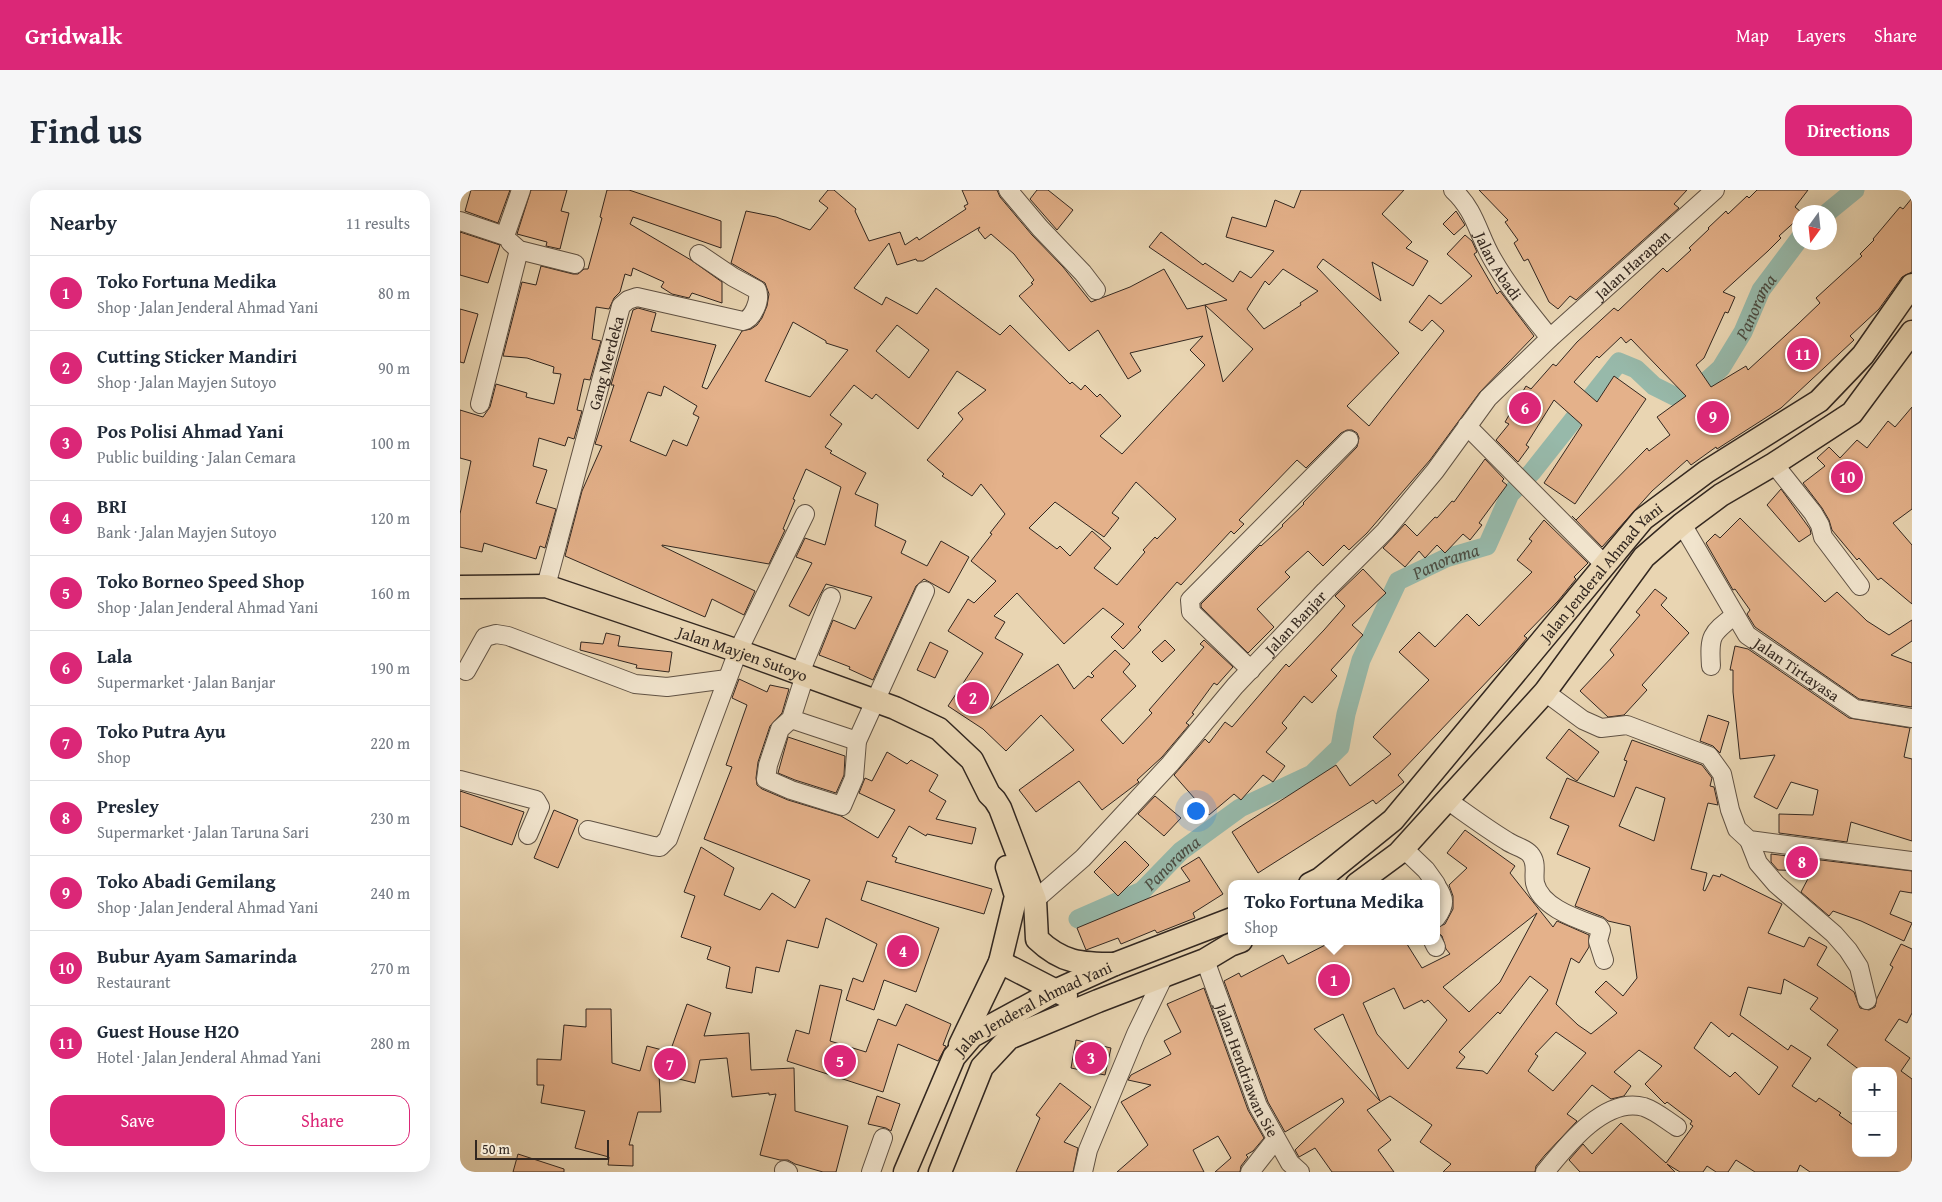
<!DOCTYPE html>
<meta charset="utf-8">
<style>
body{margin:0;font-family:"Gentium Book Plus",serif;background:#f6f6f7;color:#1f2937}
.controls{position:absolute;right:15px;bottom:15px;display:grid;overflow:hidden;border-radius:10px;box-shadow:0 5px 20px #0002}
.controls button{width:45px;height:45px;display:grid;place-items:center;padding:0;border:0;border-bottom:1px solid #e0e1e3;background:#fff;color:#1f2937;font:25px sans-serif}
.compass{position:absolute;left:1332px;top:15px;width:45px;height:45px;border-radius:50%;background:#fff;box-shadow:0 5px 20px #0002;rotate:195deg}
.scale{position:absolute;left:15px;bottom:12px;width:134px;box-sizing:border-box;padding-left:5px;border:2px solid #322720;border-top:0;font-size:14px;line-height:18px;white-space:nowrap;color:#322720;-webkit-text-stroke:4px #f1e4cd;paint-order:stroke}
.you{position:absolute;left:735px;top:620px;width:18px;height:18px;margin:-12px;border:4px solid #fff;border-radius:50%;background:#1a73e8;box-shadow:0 0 0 8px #1a73e833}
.badge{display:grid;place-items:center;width:32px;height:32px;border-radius:50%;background:#db2777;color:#fff;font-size:16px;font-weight:700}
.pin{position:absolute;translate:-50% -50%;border:2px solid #fff;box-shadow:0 1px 5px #0006}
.popup{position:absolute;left:768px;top:690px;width:212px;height:65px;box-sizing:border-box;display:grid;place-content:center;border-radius:10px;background:#fff;filter:drop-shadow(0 1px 4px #0005);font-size:16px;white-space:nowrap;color:#747a83}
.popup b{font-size:19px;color:#1f2937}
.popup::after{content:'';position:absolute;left:50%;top:100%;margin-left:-10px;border:10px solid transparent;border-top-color:#fff}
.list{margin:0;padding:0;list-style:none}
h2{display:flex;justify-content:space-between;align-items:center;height:65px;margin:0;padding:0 20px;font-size:21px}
h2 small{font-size:16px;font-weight:400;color:#747a83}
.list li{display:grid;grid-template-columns:32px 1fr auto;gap:15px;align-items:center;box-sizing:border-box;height:75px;padding:0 20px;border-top:1px solid #e0e1e3}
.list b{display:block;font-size:19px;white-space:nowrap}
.list p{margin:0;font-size:16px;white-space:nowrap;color:#747a83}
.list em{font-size:16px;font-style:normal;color:#747a83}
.actions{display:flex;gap:10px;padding:15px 20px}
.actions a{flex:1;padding:11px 0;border:1px solid #db2777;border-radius:15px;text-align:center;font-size:18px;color:#db2777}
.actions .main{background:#db2777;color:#fff}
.map{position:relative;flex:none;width:1452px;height:982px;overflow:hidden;border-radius:15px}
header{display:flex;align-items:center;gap:30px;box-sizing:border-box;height:70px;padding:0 25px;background:#db2777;color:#fff}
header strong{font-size:24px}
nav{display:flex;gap:28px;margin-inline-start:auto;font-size:18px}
.intro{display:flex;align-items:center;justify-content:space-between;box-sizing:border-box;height:120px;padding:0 30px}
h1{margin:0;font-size:35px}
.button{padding:12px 22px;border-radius:15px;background:#db2777;color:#fff;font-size:18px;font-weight:700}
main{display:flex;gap:30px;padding:0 30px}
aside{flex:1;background:#fff;border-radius:15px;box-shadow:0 5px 20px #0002}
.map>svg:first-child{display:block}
</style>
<header>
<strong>Gridwalk</strong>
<nav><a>Map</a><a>Layers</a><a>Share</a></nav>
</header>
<div class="intro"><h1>Find us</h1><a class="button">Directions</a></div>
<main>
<aside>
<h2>Nearby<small>11 results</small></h2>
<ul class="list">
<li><span class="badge">1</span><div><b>Toko Fortuna Medika</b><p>Shop · Jalan Jenderal Ahmad Yani</p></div><em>80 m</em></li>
<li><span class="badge">2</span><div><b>Cutting Sticker Mandiri</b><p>Shop · Jalan Mayjen Sutoyo</p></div><em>90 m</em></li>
<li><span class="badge">3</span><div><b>Pos Polisi Ahmad Yani</b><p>Public building · Jalan Cemara</p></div><em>100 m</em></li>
<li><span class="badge">4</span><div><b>BRI</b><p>Bank · Jalan Mayjen Sutoyo</p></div><em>120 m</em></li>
<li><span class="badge">5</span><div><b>Toko Borneo Speed Shop</b><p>Shop · Jalan Jenderal Ahmad Yani</p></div><em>160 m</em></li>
<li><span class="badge">6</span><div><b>Lala</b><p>Supermarket · Jalan Banjar</p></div><em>190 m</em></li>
<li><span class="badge">7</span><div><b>Toko Putra Ayu</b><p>Shop</p></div><em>220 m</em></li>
<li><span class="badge">8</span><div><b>Presley</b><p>Supermarket · Jalan Taruna Sari</p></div><em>230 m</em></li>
<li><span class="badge">9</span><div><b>Toko Abadi Gemilang</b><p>Shop · Jalan Jenderal Ahmad Yani</p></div><em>240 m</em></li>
<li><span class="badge">10</span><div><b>Bubur Ayam Samarinda</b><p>Restaurant</p></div><em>270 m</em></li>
<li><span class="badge">11</span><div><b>Guest House H2O</b><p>Hotel · Jalan Jenderal Ahmad Yani</p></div><em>280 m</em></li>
</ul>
<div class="actions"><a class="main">Save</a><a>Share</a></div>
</aside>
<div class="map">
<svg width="1452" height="982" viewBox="0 0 1452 982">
<rect width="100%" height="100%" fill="#e9d5b2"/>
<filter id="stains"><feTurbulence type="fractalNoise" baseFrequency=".004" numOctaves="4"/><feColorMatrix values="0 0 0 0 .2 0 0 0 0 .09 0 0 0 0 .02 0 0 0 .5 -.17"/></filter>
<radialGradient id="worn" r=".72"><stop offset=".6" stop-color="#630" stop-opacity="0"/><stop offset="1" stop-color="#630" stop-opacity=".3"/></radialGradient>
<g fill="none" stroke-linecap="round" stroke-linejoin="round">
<g stroke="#97b9aa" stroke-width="19">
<path d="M1368,22L1395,0"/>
<path id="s1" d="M618,729L682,701L721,661L780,618L852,584L880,557L886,524L901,470L938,391L986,368L1027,356L1050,304L1072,282L1159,172L1176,179L1194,196L1216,207L1240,197L1261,178L1283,142L1301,100L1340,48"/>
</g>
</g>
<path fill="#e4b18a" stroke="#322720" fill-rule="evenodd" d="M11,0H50L38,33L5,21Z
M71,0H107L101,21L109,23L100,59L86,56L87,52L57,44Z
M147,0H169L261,31V58L173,27L170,34L231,70L262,92V113L232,103L229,108L212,104L201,97L204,92L173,78L171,86L165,84L160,102L154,108L149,119L136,117L132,149L141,151L130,190L124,189L117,220L122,221L114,249L108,247L105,256L79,248L73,276L87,280L76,313L96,319L85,358L80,356L76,369L24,353L22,362L0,357V324L11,271L0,268V220L23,227L30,217L36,194L67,203L66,207L94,214L101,184L93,183L94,177L67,168L43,166L62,92L76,95L81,76L113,84H118L124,79H128L142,28L140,27Z
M368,0H374L396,19L395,21L409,51L440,42L445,55L457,47L459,50L506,19L504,16L508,14L502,0H537L540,7L572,45L603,77L631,112L670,97L704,79L727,119L767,110L689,57L701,42L743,75L745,73L773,92L780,81L791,88L814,61L766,47L772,27L806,37L815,10L834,18L841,0H944L922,24L952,52L946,58L968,71L953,96L912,72L921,111L863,69L857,77L939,163L887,216L909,236L984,141L972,130L962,141L949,132L969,105L981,114L1012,86L987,64L1005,45L1012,51L1017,62L1014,64L1037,104L1040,101L1074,146L1020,202L970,270L907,343L889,360L884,355L863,376L848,361L825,382L830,387L797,419L814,437L788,463L741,417V414L800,355L801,356L823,336L822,335L844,314L843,313L897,257L899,248L897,243L892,240H887L881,243L846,278L837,270L779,330L784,334L774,344L771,341L721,395L717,392L678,437L681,440L663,459L651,447L664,434L643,418L604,454L557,403L534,426L545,432L535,448L563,464L530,519L598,474L614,499L628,486L632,488L634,486L631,483L655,460L670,474L663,482L676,496L641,530L663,554L692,523L689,520L744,457L740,454L744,450L773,477L757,495L754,493L732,523L734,524L726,533L729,535L702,567L677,590L679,592L642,620L619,591L576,622L559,600L614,560L581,525L546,561L523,539L488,516L523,463L488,441L508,409L514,413L536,391L511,371L532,344L530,343L545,324L521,294L512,306L482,286L484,284L467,270L503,229L498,223L526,200L497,181L458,239L416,204L412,209L394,195L370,225L382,234L365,257L372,261L370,263L406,283L395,304L418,314L415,336L446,351L441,363L467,376L481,351L509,367L489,403L464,389L456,396L413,490L389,479L390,477L359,465L373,430L395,439L412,407L366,394L349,426L329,416L352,373L336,367L345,348L365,355L381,297L346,279L333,309L335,310L323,339L325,340L309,374L202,355V356L295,401L284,425L252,409L245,427L105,366L122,301L142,256L135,254L154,195H151L173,120L178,118L196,123L191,141L256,155L242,197L247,199L282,141L291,139L297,135L302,128L307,116L309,104L305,93L271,73L286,21L316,27L350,40L368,18L359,11ZM520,37L518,40L525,49L531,44L554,64L574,90L571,93L573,94L559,106L609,161L638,140L668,189L681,181L670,163L743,146L730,160L745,175L662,264L640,246L661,226L640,204L637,207L625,195L621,200L612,192L610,194L550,135L540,145L476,98L457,124L426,107L422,115L394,98L429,53L437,75L456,69L457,71H463ZM823,79L858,101L840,113L841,115L804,139L787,119L805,91L809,95ZM745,115L793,159L763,192L750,138ZM333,132L366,151V153L388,160L350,207L305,191ZM437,135L469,160L449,188L416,161ZM204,196L237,216L233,224L239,227L227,256L213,250L206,266L170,251L187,204L188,202L201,206ZM676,292L716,329L697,349L695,347L683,360L685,362L657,395L634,378L651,358L632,341L610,366L600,356L597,359L569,338L595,312L644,347L659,328L652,323Z
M577,0H588L613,20L597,40L570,9Z
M1019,0H1227L1214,14L1219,18L1116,110L1110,106L1098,119L1089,112L1068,69L1064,71L1054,53L1058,50L1045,32L1048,30Z
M1297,0H1348L1335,17L1341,22L1340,27L1319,46L1321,48L1308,61L1263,102L1275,107L1268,123L1265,122L1244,168L1236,175L1251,197L1286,176L1288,180L1338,134L1360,113L1356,108L1402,66L1400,64L1414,50L1413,49L1440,17L1443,19L1452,8V82L1442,87L1419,119L1390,146L1394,150L1321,218L1257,259L1256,257L1231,275L1227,270L1192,301L1142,357L1112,326L1116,330L1187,258L1189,261L1210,245L1197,227L1226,206L1171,149L1166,153L1161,147L1139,168L1137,166L1114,192L1137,212L1154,186L1186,209L1115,314L1084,293L1122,235L1094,210L1066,255L1069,257L1058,272L1036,250L1049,234L1045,232L1066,196L1071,199L1093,174L1096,176L1117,152L1154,118L1158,121L1203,78L1207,82L1231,60L1229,58L1249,39L1248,38L1266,21L1268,24L1287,6L1289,8Z
M996,21L1005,35L994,45L983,34Z
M0,42L40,55L28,93L0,85Z
M0,119L18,124L4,173L0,172Z
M1452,217V319L1433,333L1452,355V414L1421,388L1418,390L1399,368L1397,370L1372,340L1369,330L1362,318L1343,293L1365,276L1357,268L1369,257L1380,268L1397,250L1407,258L1428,231L1435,237Z
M1025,269L1044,289L1042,291L1047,295L1019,333L1022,335L1010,350L1003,344L985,363L977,355L965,368L959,361L945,377L923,358L945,334L957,346L975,327L977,328L992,311L994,312Z
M1321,299L1350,339L1351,344L1339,352L1307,315Z
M1280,328L1365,412L1377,402L1407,431L1429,445L1452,430V451L1431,465L1452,473V517L1399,509L1295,437L1287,424L1290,420L1275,399L1273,400L1246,353L1255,344L1260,348Z
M1084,330L1128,373L1114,387L1116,389L1098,411L1064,446L1067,448L1057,460L938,585L944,592L916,614L913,610L798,683L772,642L876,575L890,596L931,564L913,547L969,490L939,462L959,442L975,457L1007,424L1019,436L1072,382L1057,370L1072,351L1069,349Z
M903,379L926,403L892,435L903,445L871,480L877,486L852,513L844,506L822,533L827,538L806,562L825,576L813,592L803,585L781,610L774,604L749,625L714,585L745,549L749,553L765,532L772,537L826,474L829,477L864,440L885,416L875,406Z
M1195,399L1207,408L1201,415L1229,443L1182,495L1187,500L1164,525L1148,527L1120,501L1154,465L1150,460L1180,425L1176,422Z
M146,443L160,446L158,456L212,462L209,482L176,478L177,475L120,460L121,452L143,454Z
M705,450L715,460L702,472L692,462Z
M470,452L488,461L475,488L457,480Z
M1275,456L1288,459L1389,528L1450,538L1444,567L1452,569V651L1391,632L1387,652L1319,643V624L1353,625L1358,600L1331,592L1317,619L1294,607L1315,565L1280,569L1273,502V480H1270Z
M279,489L307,502L310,495L329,499L322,523L310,536L298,572L296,588L297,595L302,599L328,610L381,626L418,648L435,620L399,603L405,588L412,591L427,562L447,574L451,570L478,585L469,601L486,611L476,629L516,638L512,654L467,644L466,646L449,636L432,666L437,668L435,672L532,699L524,724L407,691L401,710L479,738L456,802L424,790L414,820L386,810L393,788L403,792L417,754L366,728L358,758L327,750L319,782L296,777L292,803L266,798L270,777L247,769L251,757L221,747L235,706L224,702L241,657L274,678L264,705L300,720L312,703L335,718L350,690L244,649L272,577L266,575L287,515L272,508Z
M1248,525L1269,532L1260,563L1253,556L1240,551Z
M1109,539L1139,562L1117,591L1086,568Z
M328,547L385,566L384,585L376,603L335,590L318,583Z
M1172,550L1242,575L1252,588L1250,596L1254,597L1258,615L1248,613L1231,679L1247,683L1243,700L1245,701L1253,685L1260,687L1261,684L1322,714L1308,743L1344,757L1349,747L1367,757L1357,775L1394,802L1400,818L1409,820L1415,817L1417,808L1433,777L1430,775L1441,754L1452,759V823L1447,833L1439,829L1425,850L1450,868L1441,881L1452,889V978L1448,982H1350L1340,975L1337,982H1295L1276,970L1268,982H1256L1247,976L1243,982H1220L1207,974L1215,982H1120L1109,970L1123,954L1132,964L1161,933L1206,973L1233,936L1230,934L1232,931L1207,912L1205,914L1185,894L1202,876L1179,860L1154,882L1171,896L1164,906L1151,909L1132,895L1107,924L1117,931L1085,965L1076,976L1075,982H983L991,974L960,952L972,935L930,906L907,920L931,950L918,960L934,982H872L855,958L839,967L835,960L884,912L882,908L825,942L808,912L764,791L779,783L781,787L823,765L828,774L873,751H945L962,778L990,764L986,759L982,746L976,741V738L985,734L993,719V706L989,695L1007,678L987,663L1005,640L1055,676L1050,683L1093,737L1097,731L1129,745V757L1119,773L1111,768L1096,814L1118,835L1131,844L1157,823L1135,802L1146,791L1163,806L1177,788L1170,736L1148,731L1143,727L1115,716L1130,678L1097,664L1109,636L1090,628L1107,588L1154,607L1167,571L1164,570ZM1176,597L1205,608L1194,651L1159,636ZM1077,723L1040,792L1009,822L983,797ZM1070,786L1088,800L1027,884L1023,881L996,878L1005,867L999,862L1038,822L1040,824ZM1324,789L1358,808L1350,819L1378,840L1367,855L1401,881H1433V963H1396V937L1379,925L1381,923L1359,908L1356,912L1332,896L1351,868L1331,855L1328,860L1280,825L1288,797L1321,804ZM934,798L944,819L962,810L964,813L968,810L987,830L948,879L917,844L903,813ZM883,824L920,911L854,839ZM1251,832L1269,847L1272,843L1318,877L1299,905L1275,882L1270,887L1234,858ZM1096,842L1126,863L1093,901L1068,881L1078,866L1075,864Z
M0,601L64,622L52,655L0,636Z
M695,606L721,628L704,646L678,624Z
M94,620L118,630L98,678L74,668Z
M665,651L689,675L658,706L634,682Z
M1311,664L1452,681V703L1440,701L1430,724L1452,733L1444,751L1401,731L1373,721L1369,726L1341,702L1352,681L1318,680L1311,672Z
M739,667L763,704L733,723L735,728L697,743L695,740L661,754L658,748L626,760L617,738L730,691L721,678Z
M360,795L382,800L370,851L406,862L418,829L436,836L446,814L491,834L483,855L486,856L478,871L438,854L423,902L327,871L336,840L349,844Z
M744,798L788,920L804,948L793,961L786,965L788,967L781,976L780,982H755L771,968L758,946L733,960L744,982H657L688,955L661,912L691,895L668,890L671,885L711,864L704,851L721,842L707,814Z
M227,814L251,823L244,846L289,843L291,880L334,878L335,921L388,936L376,982H363L335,974L328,970H320L300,965L316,904L309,905V903L272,907L267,868L240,870L235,893L199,884L201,922H178L169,955H173V976L148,975L149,967L115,958L125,921L81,913L84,895H77V869L101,870L104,835L126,837V819H151L152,873L180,881L187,856L210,862Z
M616,850L651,858L645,885L611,878Z
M600,893L631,917L604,952L618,958L613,982H556L580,928L576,925Z
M417,906L440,914L431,941L426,938L408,934Z
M58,964L104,979V982H53Z"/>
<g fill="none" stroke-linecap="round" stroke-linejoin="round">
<g stroke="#605244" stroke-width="20">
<g id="minor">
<path d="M548,0L580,38L623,83L636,100"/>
<path id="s2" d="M993,0C1016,21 1018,45 1033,70C1049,98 1070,123 1090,148"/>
<path d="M0,31L45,46L61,0"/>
<path d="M50,52L59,60L115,74"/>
<path d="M20,214L59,60"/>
<path d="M1007,236L1144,374"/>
<path d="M1314,274L1353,323L1360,335L1363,347L1400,396"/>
<path id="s3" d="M1222,334L1287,445L1395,519L1452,528"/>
<path id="s4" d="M86,396L161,116L168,110L177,107L283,131C293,129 301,110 297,100L273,87L239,64"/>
<path d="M1251,476C1249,445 1251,444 1275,425"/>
<path d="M791,480L731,422L730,410L889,250"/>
<path d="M6,481L25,447L36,444L48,446L175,494L207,497L267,489"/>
<path d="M340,483L371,407"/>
<path d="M345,485L331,529L320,539L308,575L306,589L331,600L382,616L394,588L397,551L465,401"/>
<path d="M1085,502L1123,530L1141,538L1167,535L1249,566L1262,584L1270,620L1277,639L1289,650L1452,671"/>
<path d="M331,529L397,551"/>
<path d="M0,590L76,610L80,617L68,645"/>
<path d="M987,610C1007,624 1027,639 1047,651C1054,656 1065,658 1070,664C1078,673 1073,683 1075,693C1081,718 1118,729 1139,737L1141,740L1138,751L1144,770"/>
<path d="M128,640L193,656L200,657L208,649L278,461L345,324"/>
<path d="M1289,650L1298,673L1316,694L1374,744L1388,760L1399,777L1407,810"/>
<path d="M943,658L966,680L976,694"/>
<path d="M976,695C985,708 986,715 976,728"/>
<path id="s5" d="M575,710L623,668L710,574L775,496L865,401L925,341L975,281L1028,208L1090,148L1255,0"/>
<path d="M973,751L976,757"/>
<path id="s6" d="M745,770L798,916L830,973L840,982"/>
<path d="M324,980L328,982"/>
<path d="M411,982L423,948"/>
<path d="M623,982L628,960L676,844L704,786"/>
<path d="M790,982L816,949"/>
<path d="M1085,982C1106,956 1145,906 1184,917C1196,921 1206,930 1217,937"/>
</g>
</g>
<g stroke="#322720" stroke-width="25">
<g id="major">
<path id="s7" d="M0,397L86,396L278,461L435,518L479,539L512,570L529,604L535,610L540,618L575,710L577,749C602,773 621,774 655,774"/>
<path id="s8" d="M850,694L860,689L933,630L1183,329L1246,282L1359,211L1403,165L1452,95"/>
<path d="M897,694L939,663L1085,502L1184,367L1222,334L1261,305L1314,274L1392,223L1452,142"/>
<path d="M540,772L606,806"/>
<path d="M500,855L540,772L556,706L547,677"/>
<path id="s9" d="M445,982L494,867L512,846L595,801L655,774L772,729"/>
<path d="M480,982L522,877L549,848L638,811L745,770L770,755L781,751"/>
</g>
</g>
<use href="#minor" stroke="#f1e4cd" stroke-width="18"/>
<use href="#major" stroke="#e9d5b2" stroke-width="22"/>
</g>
<g text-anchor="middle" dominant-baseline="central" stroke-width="4" stroke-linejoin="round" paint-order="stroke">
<g font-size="16" fill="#322720" stroke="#f1e4cd">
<text stroke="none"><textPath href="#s2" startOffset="89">Jalan Abadi</textPath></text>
<text stroke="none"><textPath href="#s5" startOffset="874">Jalan Harapan</textPath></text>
<text stroke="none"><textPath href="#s4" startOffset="231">Gang Merdeka</textPath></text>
<text stroke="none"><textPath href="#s8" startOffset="429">Jalan Jenderal Ahmad Yani</textPath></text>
<text stroke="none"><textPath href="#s5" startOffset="381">Jalan Banjar</textPath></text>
<text stroke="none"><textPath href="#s7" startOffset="294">Jalan Mayjen Sutoyo</textPath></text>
<text stroke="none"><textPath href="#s3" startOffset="189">Jalan Tirtayasa</textPath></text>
<text stroke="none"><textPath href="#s9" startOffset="219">Jalan Jenderal Ahmad Yani</textPath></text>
<text stroke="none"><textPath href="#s6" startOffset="118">Jalan Hendriawan Sie</textPath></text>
</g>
<g font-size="18" font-style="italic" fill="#4b4c42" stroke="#f1e4cd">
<text stroke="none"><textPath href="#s1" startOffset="1011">Panorama</textPath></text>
<text stroke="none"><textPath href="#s1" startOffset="546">Panorama</textPath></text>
<text stroke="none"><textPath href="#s1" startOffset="111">Panorama</textPath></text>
</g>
</g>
<rect width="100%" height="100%" filter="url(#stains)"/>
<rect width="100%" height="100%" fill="url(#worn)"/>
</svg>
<div class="controls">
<button>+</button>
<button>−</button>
</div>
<svg class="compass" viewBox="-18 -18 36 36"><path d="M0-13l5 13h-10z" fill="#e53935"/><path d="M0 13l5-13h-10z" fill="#747a83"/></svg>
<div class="scale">50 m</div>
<div class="you"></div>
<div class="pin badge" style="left:874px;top:790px">1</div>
<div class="popup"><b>Toko Fortuna Medika</b>Shop</div>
<div class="pin badge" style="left:513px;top:508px">2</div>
<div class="pin badge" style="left:631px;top:868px">3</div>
<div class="pin badge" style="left:443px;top:761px">4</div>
<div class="pin badge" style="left:380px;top:871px">5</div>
<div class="pin badge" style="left:1065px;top:218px">6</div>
<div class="pin badge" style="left:210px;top:874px">7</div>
<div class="pin badge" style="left:1342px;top:672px">8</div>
<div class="pin badge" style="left:1253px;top:227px">9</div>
<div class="pin badge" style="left:1387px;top:287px">10</div>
<div class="pin badge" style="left:1343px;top:164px">11</div>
</div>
</main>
